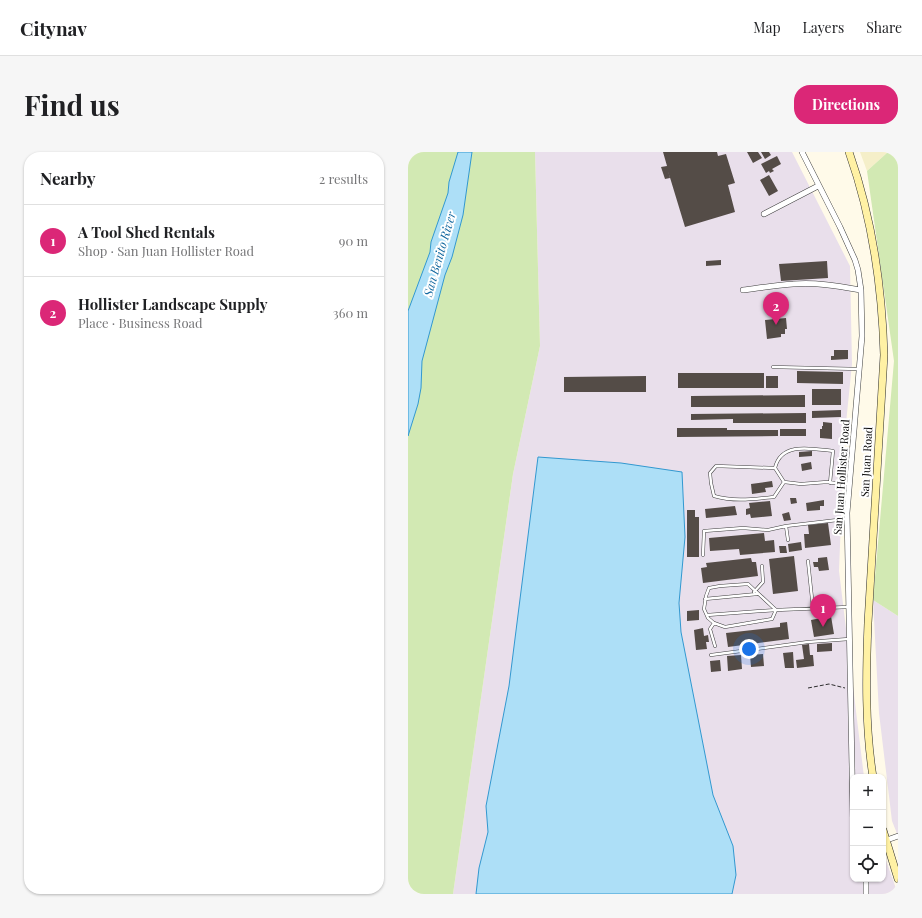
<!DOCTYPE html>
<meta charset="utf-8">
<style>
body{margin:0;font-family:"Playfair Display",serif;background:#f6f6f6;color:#202124}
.controls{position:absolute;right:12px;bottom:12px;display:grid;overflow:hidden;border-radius:8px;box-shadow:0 1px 3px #0004}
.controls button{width:36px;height:36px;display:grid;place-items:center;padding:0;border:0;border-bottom:1px solid #e0e0e0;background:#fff;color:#202124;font:20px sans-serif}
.you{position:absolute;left:341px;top:497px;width:14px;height:14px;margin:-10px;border:3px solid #fff;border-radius:50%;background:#1a73e8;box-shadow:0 0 0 6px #1a73e833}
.badge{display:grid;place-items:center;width:26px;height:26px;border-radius:50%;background:#db2777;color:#fff;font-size:13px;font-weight:700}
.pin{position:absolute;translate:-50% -33px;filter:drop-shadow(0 1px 2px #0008)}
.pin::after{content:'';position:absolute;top:21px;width:14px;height:12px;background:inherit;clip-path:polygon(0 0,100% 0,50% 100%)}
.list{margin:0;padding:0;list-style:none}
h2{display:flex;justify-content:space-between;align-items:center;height:52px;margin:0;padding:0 16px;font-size:17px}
h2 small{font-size:13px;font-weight:400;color:#757577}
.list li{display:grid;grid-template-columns:26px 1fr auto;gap:12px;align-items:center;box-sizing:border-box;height:72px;padding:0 16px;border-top:1px solid #e0e0e0}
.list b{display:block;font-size:15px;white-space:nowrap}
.list p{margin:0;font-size:13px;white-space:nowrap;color:#757577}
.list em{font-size:13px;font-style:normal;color:#757577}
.icon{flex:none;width:22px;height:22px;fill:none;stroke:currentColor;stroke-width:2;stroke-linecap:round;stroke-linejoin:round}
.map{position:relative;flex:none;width:490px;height:742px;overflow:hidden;border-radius:16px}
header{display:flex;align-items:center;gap:24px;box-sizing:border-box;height:56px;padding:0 20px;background:#fff;border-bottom:1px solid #e0e0e0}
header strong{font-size:19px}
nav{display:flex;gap:22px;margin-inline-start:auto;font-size:14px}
.intro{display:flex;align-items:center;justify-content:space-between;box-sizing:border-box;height:96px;padding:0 24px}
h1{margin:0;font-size:28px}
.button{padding:10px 18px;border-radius:16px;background:#db2777;color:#fff;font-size:14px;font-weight:700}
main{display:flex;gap:24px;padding:0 24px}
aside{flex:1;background:#fff;border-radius:16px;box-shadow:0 1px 3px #0004}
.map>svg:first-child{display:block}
</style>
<header>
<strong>Citynav</strong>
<nav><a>Map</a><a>Layers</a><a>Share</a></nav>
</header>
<div class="intro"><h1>Find us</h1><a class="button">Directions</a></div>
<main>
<aside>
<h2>Nearby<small>2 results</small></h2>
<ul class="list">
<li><span class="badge">1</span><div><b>A Tool Shed Rentals</b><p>Shop · San Juan Hollister Road</p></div><em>90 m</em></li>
<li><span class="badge">2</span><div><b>Hollister Landscape Supply</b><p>Place · Business Road</p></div><em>360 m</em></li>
</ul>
</aside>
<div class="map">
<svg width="490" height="742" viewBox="0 0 490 742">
<rect width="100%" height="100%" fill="#fffae9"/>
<path fill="#e9dfeb" d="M127,0H384L442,114L444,212L436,291L431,419L456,625H445V727H475V700L490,742H45L105,322L132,194Z
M465,448L490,464V684L484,669L471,561Z"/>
<path fill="#f5efc9" d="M452,0H480L459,19Z"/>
<path fill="#d2e9b3" d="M0,0H127L132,194L105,322L45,742H0Z
M480,0H490V464L465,448L486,209L459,19Z"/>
<path fill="#addff7" stroke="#3298d0" d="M50,0H64L55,63L44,105L37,123L14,209L13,236L10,252L0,284V159L22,100L23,90L40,41L41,30Z
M130,305L213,311L274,320L277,385L271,451L273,480L305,643L325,694L328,723L324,742H68L71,716L80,680L78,654L101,534Z"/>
<path fill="#544c47" d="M255,0H309L310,4L318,2L327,31L320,33L327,60L277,75L260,19L262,26L257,27L253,15L259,14Z
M339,0H350L354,6L345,11Z
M353,0H361L363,3L357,7Z
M369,4L373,12L364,17L366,19L362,21L361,19L358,21L353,12Z
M361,23L370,39L361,44L352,28Z
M313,108V113L298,114V109Z
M419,109L420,126L373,129L371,112Z
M378,166L379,177H377V182H373V185L359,187L357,168Z
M426,198H440V207L423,208V204H426Z
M389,219L435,220V232L389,231Z
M270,221H356V236H270Z
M238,224V240H156V225Z
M358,224H370V236H358Z
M404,237H433V253H404Z
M397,243V255H283V244Z
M433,258V265L404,266V259Z
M398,261V271H325V267L283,268V262Z
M415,270L424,271V287L412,286V277H414V274H415Z
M269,276H319V278H370V284L269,285Z
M372,277H398V284H372Z
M404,299V304L391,305V300Z
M403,310L404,317L394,319L393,312Z
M364,329L365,335L357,336L358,340L344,342L343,332Z
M382,346H388L389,351L383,352Z
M416,348V354H412V358L399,359L398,351Z
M362,349L364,364L343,366L342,362L338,363V357L342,356L341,351Z
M327,354L329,363L298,366L297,357Z
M279,358H287V365H291V405H279Z
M381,360L383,368L376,369L374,362Z
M420,371L423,393L397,396L396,382H401L400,373Z
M356,381L357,389L366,388L367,400L332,403L331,397L302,399L301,386Z
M393,390L394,398L381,400L380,392Z
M371,394H378L379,401H372Z
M386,404L390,439L365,442L361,407Z
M419,405L421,418L411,419L410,415H406L405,410H410V406Z
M343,406L344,410H348L350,424L295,431L293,416L299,415L298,411Z
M291,458V468L279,469V459Z
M423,464L426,482L406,485L403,468Z
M379,470L381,487L320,495L318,481L372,475V471Z
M295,476L296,484L300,483L301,490H298L299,497L288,498L286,478Z
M424,491V499L409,500V492Z
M401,492L402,503H405L406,514L389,516L388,508L396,507L394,493Z
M385,500L386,516H377L375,501Z
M355,502L356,514L343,515L342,503Z
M333,503L334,517L320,519L319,504Z
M312,508L313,519L303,520L302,509Z"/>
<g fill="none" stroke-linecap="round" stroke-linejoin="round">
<g stroke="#3e3e3e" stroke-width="3.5">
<path id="lane" d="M365,215L451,217
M367,316L308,314L302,321L303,331L306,344C326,350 346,347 366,345L376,330
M422,331L425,299C405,297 373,289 367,316L376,330L393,332L419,330C426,331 434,332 441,332
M380,388L378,374L438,367
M295,403L296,379L335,376L360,378L378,374
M400,409L405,456
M340,432L368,458L364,467L317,475L306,471L300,466L296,457L298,444L301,436L312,434Z
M346,440L355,430L354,414
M297,447L349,442
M299,463L368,458L440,455
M306,471L302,477L307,494
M303,503L400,490L441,487"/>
</g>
<g stroke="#3e3e3e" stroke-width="6">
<path id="street" d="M394,0L432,75L447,108L450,118L453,138L454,184L439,361L445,666
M356,62L410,34
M335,138C351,136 368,133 385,132C408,130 430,134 453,138
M476,689L490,684
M458,727V742"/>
</g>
<g stroke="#2d2d2d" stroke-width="8">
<path id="secondary" d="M441,0C464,65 474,134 476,203L460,471C458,522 457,574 465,625
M475,678L490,727"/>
</g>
<path stroke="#2d2d2d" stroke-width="1" stroke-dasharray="4 2" stroke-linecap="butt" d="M400,536L421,532L437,536"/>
<use href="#lane" stroke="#fff" stroke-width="2.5"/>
<use href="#street" stroke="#fff" stroke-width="5"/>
<use href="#secondary" stroke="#fff1a4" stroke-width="7"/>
</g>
<g text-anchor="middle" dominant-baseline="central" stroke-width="4" stroke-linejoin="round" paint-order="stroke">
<g font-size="11" fill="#0b0b0b" stroke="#fff">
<text transform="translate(458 310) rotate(-87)">San Juan Road</text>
<text transform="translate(433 325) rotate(-86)">San Juan Hollister Road</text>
</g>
<g font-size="12" font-style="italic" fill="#13689f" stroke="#fff">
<text transform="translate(31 102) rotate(-74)">San Benito River</text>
</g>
</g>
</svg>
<div class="controls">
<button>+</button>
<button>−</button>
<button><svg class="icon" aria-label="locate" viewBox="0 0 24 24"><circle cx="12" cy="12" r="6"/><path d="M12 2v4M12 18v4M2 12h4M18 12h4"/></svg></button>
</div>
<div class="you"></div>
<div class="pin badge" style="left:415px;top:475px">1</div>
<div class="pin badge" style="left:368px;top:173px">2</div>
</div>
</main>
